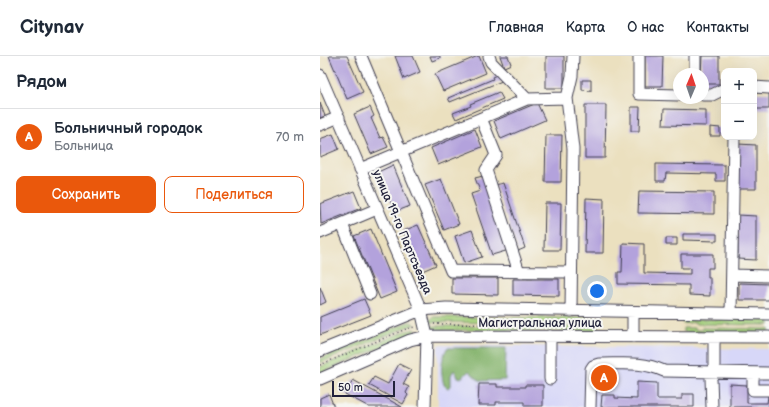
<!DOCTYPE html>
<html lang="ru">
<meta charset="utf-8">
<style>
body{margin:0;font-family:"Balsamiq Sans",sans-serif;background:#f2f2f3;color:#1f2937}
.controls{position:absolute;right:12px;top:12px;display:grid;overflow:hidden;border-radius:8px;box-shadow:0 4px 16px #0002}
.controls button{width:36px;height:36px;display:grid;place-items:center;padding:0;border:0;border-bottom:1px solid #e0e1e3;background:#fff;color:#1f2937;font:20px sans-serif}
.compass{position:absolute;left:353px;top:12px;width:36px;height:36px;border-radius:50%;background:#fff;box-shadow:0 4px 16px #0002;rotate:2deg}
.scale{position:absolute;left:12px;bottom:10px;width:63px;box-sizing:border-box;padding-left:4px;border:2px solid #22223b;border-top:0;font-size:11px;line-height:14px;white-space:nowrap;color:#22223b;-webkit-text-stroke:3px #f6f6f2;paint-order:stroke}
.you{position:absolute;left:277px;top:235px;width:14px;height:14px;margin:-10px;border:3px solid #fff;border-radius:50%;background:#1a73e8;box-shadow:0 0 0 6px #1a73e833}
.badge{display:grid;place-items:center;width:26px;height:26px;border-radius:50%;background:#ea580c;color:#fff;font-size:13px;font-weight:700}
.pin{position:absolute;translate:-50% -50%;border:2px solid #fff;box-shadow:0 1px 4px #0006}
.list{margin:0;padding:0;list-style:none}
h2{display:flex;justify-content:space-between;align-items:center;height:52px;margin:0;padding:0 16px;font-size:17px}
h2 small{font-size:13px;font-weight:400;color:#747a83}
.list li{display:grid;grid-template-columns:26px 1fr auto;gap:12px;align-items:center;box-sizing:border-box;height:56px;padding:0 16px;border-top:1px solid #e0e1e3}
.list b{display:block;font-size:15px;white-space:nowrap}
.list p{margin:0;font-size:13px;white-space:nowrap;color:#747a83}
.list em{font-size:13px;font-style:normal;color:#747a83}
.actions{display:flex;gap:8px;padding:12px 16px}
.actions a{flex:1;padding:9px 0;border:1px solid #ea580c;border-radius:8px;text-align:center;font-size:14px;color:#ea580c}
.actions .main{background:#ea580c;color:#fff}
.map{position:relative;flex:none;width:449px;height:351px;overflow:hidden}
header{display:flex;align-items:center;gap:24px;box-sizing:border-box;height:56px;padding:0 20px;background:#fff;border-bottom:1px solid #e0e1e3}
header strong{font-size:19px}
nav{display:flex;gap:22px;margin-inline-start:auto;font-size:14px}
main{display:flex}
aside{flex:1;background:#fff}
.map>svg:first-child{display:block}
</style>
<header>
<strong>Citynav</strong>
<nav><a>Главная</a><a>Карта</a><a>О нас</a><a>Контакты</a></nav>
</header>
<main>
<aside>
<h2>Рядом<small></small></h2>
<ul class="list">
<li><span class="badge">A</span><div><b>Больничный городок</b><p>Больница</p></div><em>70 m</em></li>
</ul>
<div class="actions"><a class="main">Сохранить</a><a>Поделиться</a></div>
</aside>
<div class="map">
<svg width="449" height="351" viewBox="0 0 449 351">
<rect width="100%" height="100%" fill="#f6f6f2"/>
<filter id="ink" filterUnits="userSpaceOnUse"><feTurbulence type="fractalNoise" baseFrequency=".025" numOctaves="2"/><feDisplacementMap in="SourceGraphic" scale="8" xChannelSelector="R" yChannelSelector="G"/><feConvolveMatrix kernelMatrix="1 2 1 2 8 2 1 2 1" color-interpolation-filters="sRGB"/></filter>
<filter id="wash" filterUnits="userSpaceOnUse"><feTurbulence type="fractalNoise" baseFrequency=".012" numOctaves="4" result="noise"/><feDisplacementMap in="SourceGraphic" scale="16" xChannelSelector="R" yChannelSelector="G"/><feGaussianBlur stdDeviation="0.9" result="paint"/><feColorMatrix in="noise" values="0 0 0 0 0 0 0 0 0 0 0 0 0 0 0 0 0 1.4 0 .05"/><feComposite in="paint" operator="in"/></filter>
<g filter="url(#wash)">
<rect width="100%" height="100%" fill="#ebe0bf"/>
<path fill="#d7d7f8" d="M118,289L449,293V351H118Z"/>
<path fill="#a7d27e" stroke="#647a5c" d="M114,261L274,262L279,268L109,266L110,264Z
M363,263L449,264V269L376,268L375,266L363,268Z
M89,266H91L95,269L89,270L0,307V303Z
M110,270L279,271L275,275L114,274Z
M363,272H375L376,274H382V272L449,273V277L363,276Z
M96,273L95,276L93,278L0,317V311L86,275Z"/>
<path fill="#85b46d" stroke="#546b54" d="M127,292H186L185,324L160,325L149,315L141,322L138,321L134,314L131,319V330L128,332L124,329C120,316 121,304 127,292Z"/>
<g id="blocks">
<path fill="#b3a2dc" d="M9,0H27L43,36L27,43Z
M75,0H93L100,16L84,23Z
M110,0H120V2L112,5Z
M158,0H159L166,17L123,35L115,18Z
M180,0H188L191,8L184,11Z
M226,0H244V32H226Z
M325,0H343L342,30H325Z
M382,0H399V28H383V18H381Z
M179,18L182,25L130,46L128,42L173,23L172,21Z
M262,24H271V35L262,34Z
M179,36L183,43L136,63L133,57L151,50L150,48Z
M434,37H449V53H434Z
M0,47L5,60L0,62Z
M217,47L225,64L181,83L174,65Z
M265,49H286L285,102H265Z
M50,51L54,60L51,62L60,82L63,81L68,91L51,98L34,58Z
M311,51H320L319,75H311Z
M344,53L386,54V70L343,69Z
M390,71L400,72V80H390Z
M155,73L162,91L118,109L111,92Z
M13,78L19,93L0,101V83Z
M226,79H242L241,126H225Z
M418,88L436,89V133H417Z
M336,108L405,109V125H396V118L346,117L345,125H336Z
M73,109L90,150L75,156L58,116Z
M163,120L189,194L172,199L151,138L160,135L155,122Z
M121,123L139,168L124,174L105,129Z
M183,127L205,192L198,195L175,129Z
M34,135L41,152L1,168L0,148Z
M319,135L394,136V158L318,157Z
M266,142L284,143L283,197H265Z
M225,147H241L240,194H224Z
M418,159L436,160V204L418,203Z
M98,169L116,209L100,216L83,175Z
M51,173L77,236L60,243L34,180Z
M152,174L162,201L144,207L135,180Z
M363,178H397V185L363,184Z
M346,182H357V189H346Z
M303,187L324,188V217L370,218V212H361V198H393V212H388V221H390V240L369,239V229L298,228V216H302Z
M132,222H178V239L132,238Z
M193,223H239V240L193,239Z
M419,227L449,228V244H419Z
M0,231L6,246L0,249Z
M44,243L51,259L0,279V261Z
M79,308L91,314L83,328L89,331L86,337L88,339L83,348L49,329L54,321L68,328Z
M33,324L82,351H49L25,338Z
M317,326L337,327V343H362V338H374V351H281L282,339H295V342L317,343Z
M159,328H177V331H205V329H223V350H204V346H176V349H158Z
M410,328L427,329V347H447L448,340L449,341V351H410Z
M9,338L14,351H0V342Z"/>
</g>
</g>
<g filter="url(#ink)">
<use href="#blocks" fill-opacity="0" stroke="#403e4f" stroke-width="1"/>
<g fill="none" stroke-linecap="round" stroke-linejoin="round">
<g stroke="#403e4f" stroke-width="13">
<path id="minor" d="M41,0L131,215L251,216
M169,0L171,6L207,43
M319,0V38L359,39
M375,18V0
M0,19L101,254L107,280L105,351
M434,31L449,32
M383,39H392L404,33
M161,62L176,99L166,114L199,216
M0,69L19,61
M40,113L207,43L247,42
M22,168L50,238
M0,177L57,153
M412,219L449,220
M251,255L253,93L247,42L252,20L253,0
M411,257L414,81
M313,281V256
M0,295L101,254L126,252L449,258
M433,317V334H449
M0,323L90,284L107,280L449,281
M230,323V280
M270,351L271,313L273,310L279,308C303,308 322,305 344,315L449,317
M392,351L391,322L394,316V281"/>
</g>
<path stroke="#403e4f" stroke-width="1.5" stroke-dasharray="1 3" stroke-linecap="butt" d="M114,268L281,269
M0,309L86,273L95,271"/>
<use href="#minor" stroke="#fff" stroke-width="11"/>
</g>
</g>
<g text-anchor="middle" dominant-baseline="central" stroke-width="4" stroke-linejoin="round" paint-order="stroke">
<g font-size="12" fill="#22223b" stroke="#f6f6f2">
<text transform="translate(82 176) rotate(67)">улица 19-го Партсъезда</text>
<text x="220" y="267">Магистральная улица</text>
</g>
</g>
</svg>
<div class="controls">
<button>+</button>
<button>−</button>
</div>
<svg class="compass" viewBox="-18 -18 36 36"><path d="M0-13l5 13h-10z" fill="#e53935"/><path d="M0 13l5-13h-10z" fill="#747a83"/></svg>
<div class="scale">50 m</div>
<div class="you"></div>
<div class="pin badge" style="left:284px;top:322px">A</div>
</div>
</main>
